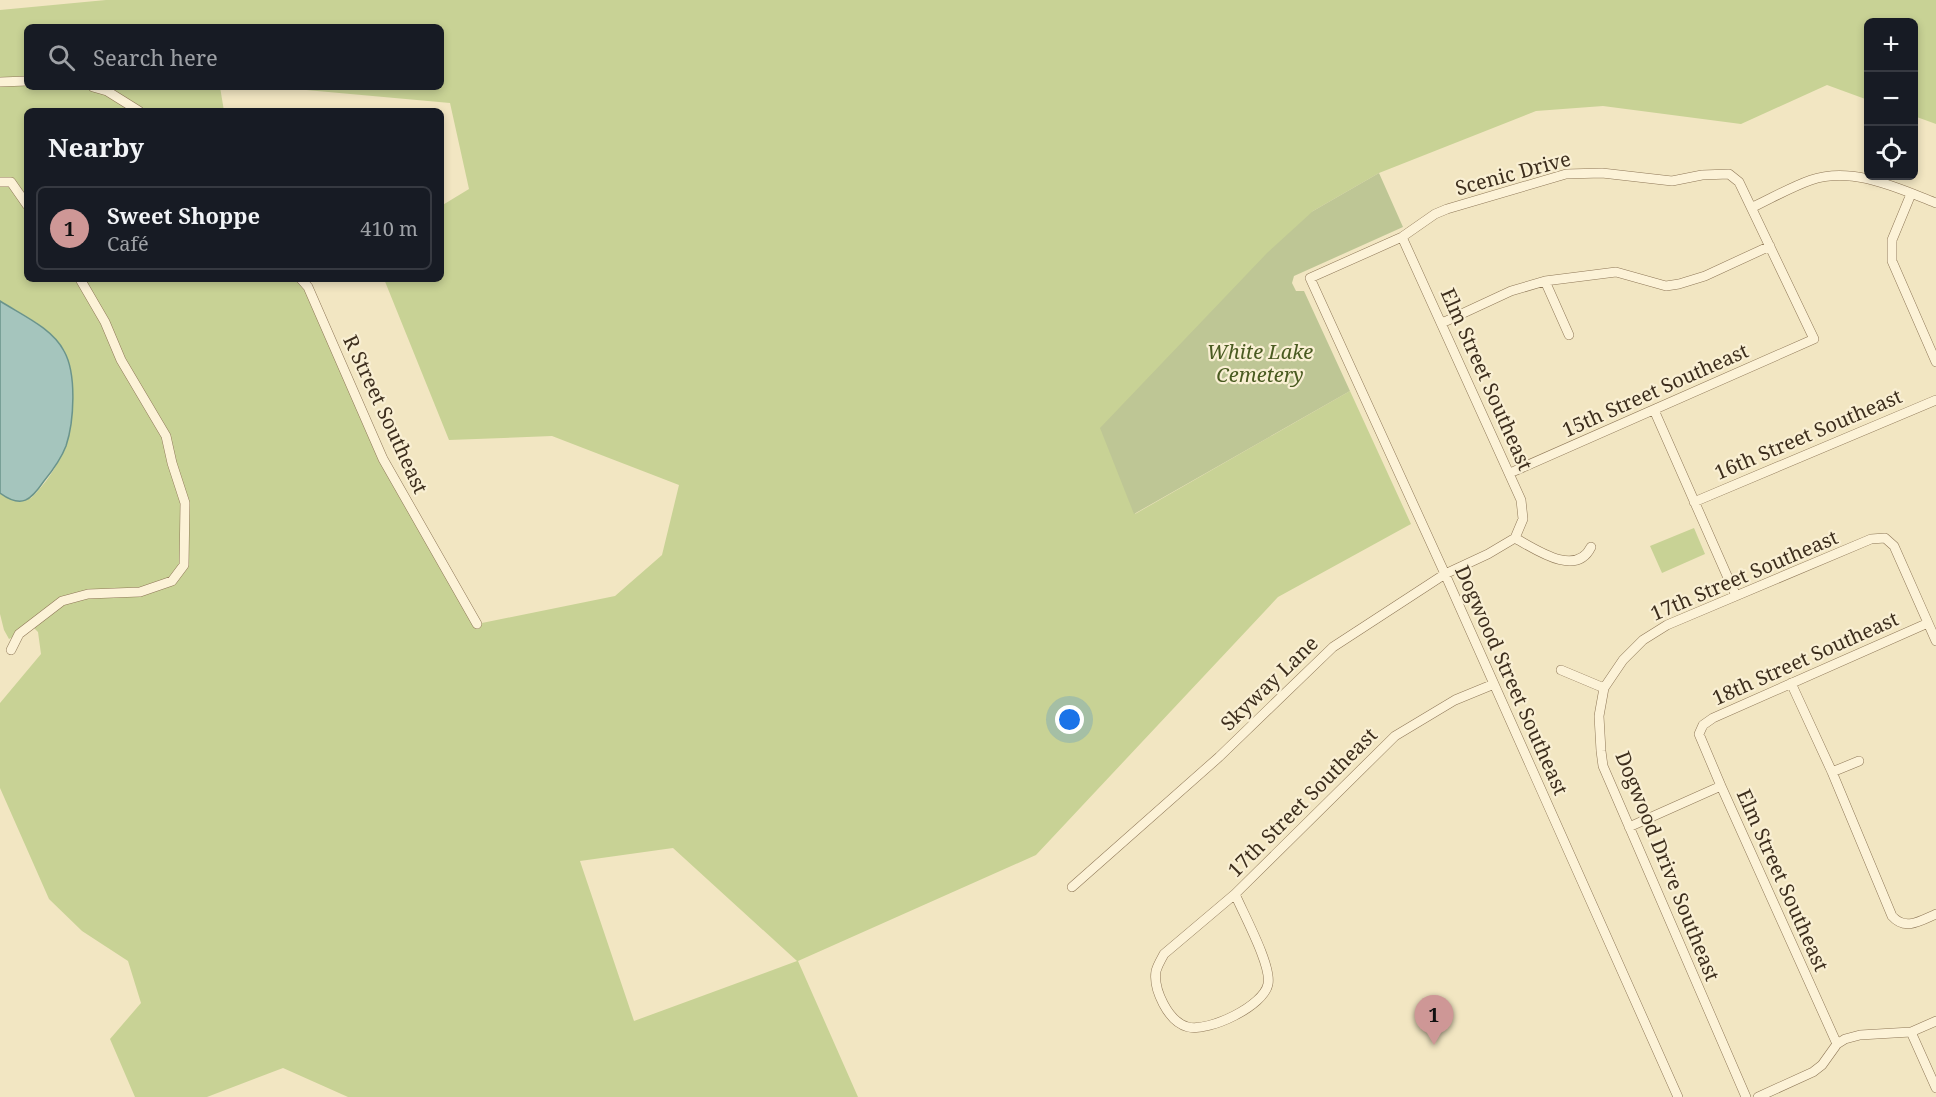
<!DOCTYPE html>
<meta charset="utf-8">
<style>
body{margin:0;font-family:"Noto Serif",serif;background:#20242c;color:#f1f3f6}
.controls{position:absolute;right:18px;top:18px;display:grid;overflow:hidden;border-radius:9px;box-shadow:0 3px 9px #0003}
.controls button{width:54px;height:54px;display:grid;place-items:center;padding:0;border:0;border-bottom:2px solid #363941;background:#171b24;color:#f1f3f6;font:30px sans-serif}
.you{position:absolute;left:1070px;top:720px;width:21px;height:21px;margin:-15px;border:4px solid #fff;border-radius:50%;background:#1a73e8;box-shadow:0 0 0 9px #1a73e833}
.badge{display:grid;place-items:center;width:39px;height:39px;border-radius:50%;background:#ce9796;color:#111;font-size:20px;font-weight:700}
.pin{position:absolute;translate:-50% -50px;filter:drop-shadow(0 2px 3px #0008)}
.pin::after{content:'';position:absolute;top:32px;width:21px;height:18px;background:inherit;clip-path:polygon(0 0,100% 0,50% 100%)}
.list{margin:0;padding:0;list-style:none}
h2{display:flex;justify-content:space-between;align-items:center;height:78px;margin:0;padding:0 24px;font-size:26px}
h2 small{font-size:20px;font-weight:400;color:#9ea1a6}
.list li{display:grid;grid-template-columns:39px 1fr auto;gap:18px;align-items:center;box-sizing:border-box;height:84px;margin:0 12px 12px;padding:0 12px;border:2px solid #363941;border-radius:9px}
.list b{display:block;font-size:22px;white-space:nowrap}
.list p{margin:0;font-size:20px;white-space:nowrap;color:#9ea1a6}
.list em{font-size:20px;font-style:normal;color:#9ea1a6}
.icon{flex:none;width:33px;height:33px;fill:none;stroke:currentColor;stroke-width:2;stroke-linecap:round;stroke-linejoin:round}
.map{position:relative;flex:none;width:1936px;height:1097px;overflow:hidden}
.search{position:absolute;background:#171b24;box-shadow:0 3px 9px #0003;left:24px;top:24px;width:420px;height:66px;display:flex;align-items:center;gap:15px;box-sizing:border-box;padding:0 21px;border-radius:9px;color:#9ea1a6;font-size:22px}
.panel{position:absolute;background:#171b24;box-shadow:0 3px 9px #0003;left:24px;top:108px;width:420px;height:174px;border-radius:9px}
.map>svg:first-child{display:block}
</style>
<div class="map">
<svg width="1936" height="1097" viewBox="0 0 1936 1097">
<rect width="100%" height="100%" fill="#f2e6c2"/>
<path fill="#c8d295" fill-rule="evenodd" d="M106,0H1936V124L1914,116V22H1868V100L1827,85L1741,124L1603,106L1536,111L1379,173L1313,211L1135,514L1350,391L1411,524L1278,597L1036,855L798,961L858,1097H348L283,1068L207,1097H135L110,1039L141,1003L128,961L82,931L49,899L0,788V703L41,654L38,632L33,627L9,639L4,630L0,614V493C9,500 21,503 31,498C45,485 58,465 65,448C75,422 77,367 60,344C46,325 20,313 0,301V10ZM27,27H441V87H273L450,103L469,189L441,206V279H384L449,440L552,436L679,485L662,555L615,596L477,624L383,459L301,279H27V111H224L220,87H27ZM673,848L797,961L634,1021L580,861Z
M1694,528L1705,554L1662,573L1650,546Z"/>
<path fill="#bec695" d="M1379,173L1403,227L1294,276L1292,283L1296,291H1304L1350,391L1134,514L1100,428L1267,253L1313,211Z"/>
<path fill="#a5c5bd" stroke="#6a948b" stroke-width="1.5" d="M0,301C22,315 52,328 64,351C77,374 74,422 66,446C61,459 53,470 44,481C31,500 22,509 0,493Z"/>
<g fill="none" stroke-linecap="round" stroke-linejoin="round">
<g stroke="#8e7757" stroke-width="10">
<path id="street" d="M0,82L27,81
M93,87L107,91L139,111
M0,182H11L27,205
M1911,194L1892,240V261L1936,362
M1753,207C1772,198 1791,187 1811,180C1853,166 1897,188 1936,203
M301,279L308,287L383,459L477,624
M1545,281L1569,335
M1442,323L1511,291L1545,281L1616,272L1666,286L1679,284L1705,276L1770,246
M1654,410L1736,596
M1510,473L1814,339L1739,182L1729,174L1702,175L1672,181L1602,173L1566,174L1447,209L1435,214L1402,237L1310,278L1445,574L1678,1097
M1694,502L1936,400
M1515,538C1535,549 1576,578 1591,547
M11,650L19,634L62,601L88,594L140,592L172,581L184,565L185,503L172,463L166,436L121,360L105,322L80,279
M1561,670L1604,688
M1791,683L1832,772L1892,916C1905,931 1920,921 1936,914
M1832,772L1859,761
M1629,827L1721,786
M1072,887L1219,757L1333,647L1445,574L1488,554L1515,538L1523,519L1521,500L1402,237
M1235,894C1243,913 1272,966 1268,984C1264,1006 1209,1032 1188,1027C1168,1022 1153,989 1156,971C1158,964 1161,960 1164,954L1235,894L1395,736L1455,700L1494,684
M1911,1032L1936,1088
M1837,1044L1721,786L1699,734L1703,725L1713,718L1928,623
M1746,1097L1603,766L1601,751L1599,716L1604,688L1623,660L1643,640L1667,625L1871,539L1885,538L1894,546L1936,641
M1758,1097L1813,1072L1822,1065L1837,1044L1845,1039L1860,1035L1911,1032L1936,1021"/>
</g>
<use href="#street" stroke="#fcf2d7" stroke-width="9"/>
</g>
<g text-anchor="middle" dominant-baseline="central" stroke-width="4.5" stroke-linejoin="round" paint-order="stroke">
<g font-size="20" fill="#3d2e1d" stroke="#f9efd3">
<text transform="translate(1513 173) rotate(-15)">Scenic Drive</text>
<text transform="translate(1487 379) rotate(66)">Elm Street Southeast</text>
<text transform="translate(1655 390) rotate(-24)">15th Street Southeast</text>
<text transform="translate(386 414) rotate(65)">R Street Southeast</text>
<text transform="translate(1808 434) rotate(-23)">16th Street Southeast</text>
<text transform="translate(1744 575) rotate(-23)">17th Street Southeast</text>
<text transform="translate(1805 658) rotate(-24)">18th Street Southeast</text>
<text transform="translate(1512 680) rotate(66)">Dogwood Street Southeast</text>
<text transform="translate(1269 683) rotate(-44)">Skyway Lane</text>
<text transform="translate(1302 802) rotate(-45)">17th Street Southeast</text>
<text transform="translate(1668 866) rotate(68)">Dogwood Drive Southeast</text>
<text transform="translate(1783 880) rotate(66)">Elm Street Southeast</text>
</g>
<g font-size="20" font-style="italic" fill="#4a5b21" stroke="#f9efd3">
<text x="1260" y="351">White Lake<tspan x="1260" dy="23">Cemetery</tspan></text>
</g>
</g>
</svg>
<div class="controls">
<button>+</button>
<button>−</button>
<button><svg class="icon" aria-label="locate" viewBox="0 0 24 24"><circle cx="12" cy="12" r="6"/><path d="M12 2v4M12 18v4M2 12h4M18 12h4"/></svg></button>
</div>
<div class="you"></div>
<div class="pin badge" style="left:1434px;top:1045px">1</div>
<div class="search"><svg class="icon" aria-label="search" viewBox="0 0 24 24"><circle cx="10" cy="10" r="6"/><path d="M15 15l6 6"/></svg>Search here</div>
<section class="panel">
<h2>Nearby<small></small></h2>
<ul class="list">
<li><span class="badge">1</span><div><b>Sweet Shoppe</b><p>Café</p></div><em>410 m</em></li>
</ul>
</section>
</div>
